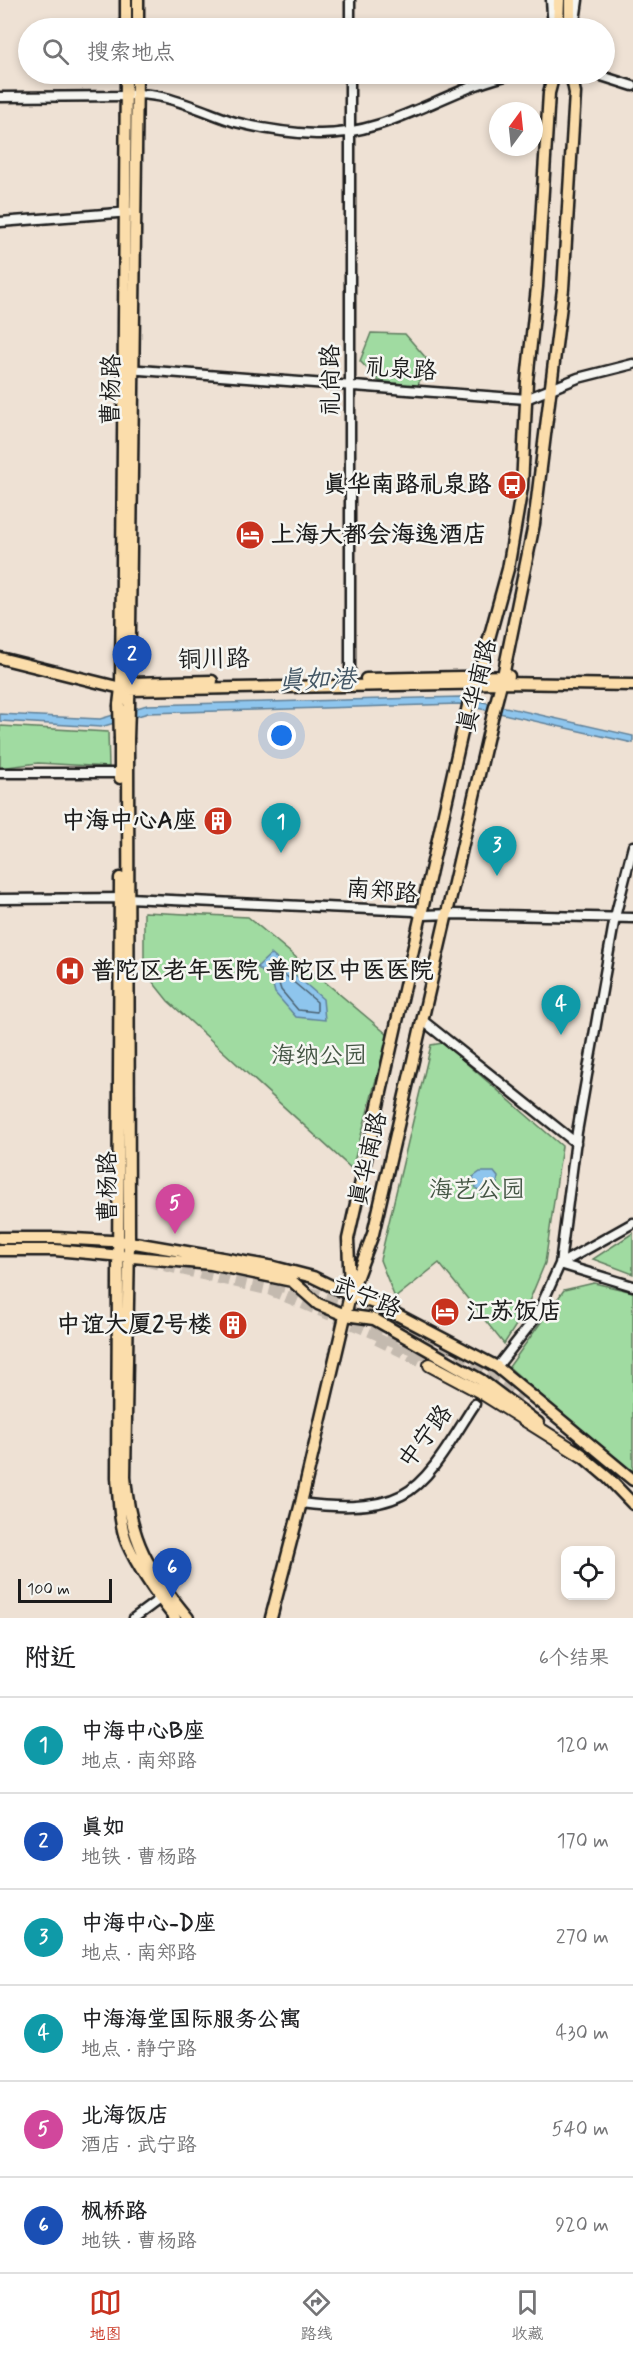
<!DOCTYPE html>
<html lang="zh">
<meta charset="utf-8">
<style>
body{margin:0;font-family:Mynerve,"LXGW WenKai TC",sans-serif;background:#f6f6f6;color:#202124}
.controls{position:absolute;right:18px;bottom:18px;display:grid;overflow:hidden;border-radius:12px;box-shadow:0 3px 9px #0003}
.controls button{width:54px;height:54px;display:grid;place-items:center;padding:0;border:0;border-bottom:2px solid #e0e0e0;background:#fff;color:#202124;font:30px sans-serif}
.compass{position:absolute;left:489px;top:102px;width:54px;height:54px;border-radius:50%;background:#fff;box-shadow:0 3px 9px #0003;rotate:15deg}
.scale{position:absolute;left:18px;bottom:15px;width:94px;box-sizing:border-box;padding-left:6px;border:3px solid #1c1c1c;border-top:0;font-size:16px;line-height:21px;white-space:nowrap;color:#1c1c1c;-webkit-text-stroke:4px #f6f6f2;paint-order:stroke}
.you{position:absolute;left:282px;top:736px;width:21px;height:21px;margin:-15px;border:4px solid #fff;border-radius:50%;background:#1a73e8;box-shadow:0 0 0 9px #1a73e833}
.badge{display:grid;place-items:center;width:39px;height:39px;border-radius:50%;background:#c8321e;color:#fff;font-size:20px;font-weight:700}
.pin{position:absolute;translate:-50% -50px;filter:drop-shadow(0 2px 3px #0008)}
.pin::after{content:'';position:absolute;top:32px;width:21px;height:18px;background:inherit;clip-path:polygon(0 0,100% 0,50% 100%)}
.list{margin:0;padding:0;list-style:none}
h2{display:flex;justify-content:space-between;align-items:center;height:78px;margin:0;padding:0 24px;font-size:26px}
h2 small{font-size:20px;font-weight:400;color:#757577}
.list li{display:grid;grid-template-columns:39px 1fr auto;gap:18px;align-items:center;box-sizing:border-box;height:96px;padding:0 24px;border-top:2px solid #e0e0e0}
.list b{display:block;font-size:22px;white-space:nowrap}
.list p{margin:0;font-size:20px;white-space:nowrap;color:#757577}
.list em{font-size:20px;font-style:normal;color:#757577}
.icon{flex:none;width:33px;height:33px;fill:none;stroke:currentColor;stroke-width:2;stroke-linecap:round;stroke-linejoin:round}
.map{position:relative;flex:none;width:633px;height:1618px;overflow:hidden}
.search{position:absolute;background:#fff;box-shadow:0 3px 9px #0003;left:18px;right:18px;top:18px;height:66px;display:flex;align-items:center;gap:15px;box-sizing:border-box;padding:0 21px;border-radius:33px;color:#757577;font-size:22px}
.sheet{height:654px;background:#fff}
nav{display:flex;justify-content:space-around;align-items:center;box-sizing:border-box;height:84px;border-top:2px solid #e0e0e0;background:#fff;font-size:16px;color:#757577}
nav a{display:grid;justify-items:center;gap:3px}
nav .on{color:#c8321e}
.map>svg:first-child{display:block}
</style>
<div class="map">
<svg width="633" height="1618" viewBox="0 0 633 1618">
<rect width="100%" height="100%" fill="#eee1d4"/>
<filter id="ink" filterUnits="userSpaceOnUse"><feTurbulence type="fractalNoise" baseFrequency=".0167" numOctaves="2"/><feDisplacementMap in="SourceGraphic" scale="12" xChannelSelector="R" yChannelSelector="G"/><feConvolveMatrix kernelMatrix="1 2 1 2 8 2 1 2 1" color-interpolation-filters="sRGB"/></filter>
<g filter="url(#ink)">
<path fill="#a0dba1" stroke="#5e7c5e" stroke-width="1.5" d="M371,333L405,334L426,358L418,386L379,381L360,361Z
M0,726L108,732L109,767L38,763L0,768Z
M144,912L248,917L388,1035L352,1169L168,1001L144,971Z
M443,1043L562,1146L545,1263L525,1311L504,1344L439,1263L395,1298L380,1260L431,1045Z
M633,1233V1274L593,1259Z
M594,1283L633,1292V1477L509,1367L564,1290Z"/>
<path fill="#8ec5ed" stroke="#608199" stroke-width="1.5" d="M461,697L633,736V743L459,704L148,713L101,727L0,721V714L100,719L147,705Z
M271,954L323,999L325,1020L296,1017L275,993L272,981L257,967Z
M480,1172H494L498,1177L496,1191L485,1196L476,1188L473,1177Z"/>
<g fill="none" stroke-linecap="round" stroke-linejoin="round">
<path stroke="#4a6070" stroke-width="1.5" d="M271,963L317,1002V1012L298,1010L281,990L277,977L268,969Z"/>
<path stroke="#c4baaf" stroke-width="12" stroke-dasharray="12 6" stroke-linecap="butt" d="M95,1244L154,1256
M147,1261L271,1290L428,1355
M273,1284L338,1300L422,1335L505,1381L524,1396
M377,1339L430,1365"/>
<g stroke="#1c1c1c" stroke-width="13">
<path id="minor" d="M551,0L553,28
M350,28V0
M574,28L578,0
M350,74V686
M595,74L633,86
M0,97L126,96C155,87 206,113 235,122C262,129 289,133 316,134C391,136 446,87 515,74
M0,222L131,212
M127,369L526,399L578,378L633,364
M0,773H126
M0,899L128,898L414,911L423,915L452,914L633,918
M422,1020L576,1143
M560,1264L633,1223
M560,1264L633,1286
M497,1367L536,1317L560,1264L577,1132L599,1007L615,917L633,846
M301,1503C332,1507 373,1510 402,1495C432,1480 456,1432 475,1404
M134,1618L165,1595"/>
</g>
<g stroke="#1c1c1c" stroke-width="15">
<path id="major" d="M126,0V28
M138,28V0
M558,28L559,0
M570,28V0
M0,658L129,690L501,683L633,685
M366,679L509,676
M124,686L129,683L212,681
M119,705L121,688L126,74
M129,707L137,74
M120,739V778
M128,739L129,1242L125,1477C130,1541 148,1570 188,1618
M120,878L117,1478C119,1499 119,1523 127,1543C139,1570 157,1595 175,1618
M0,1238H55L129,1242L274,1267L313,1277L350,1295L377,1304L497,1367L633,1480
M0,1250H55L211,1264L292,1281L318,1304L345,1315L374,1319L481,1380L538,1423
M350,1289L348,1239L470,697L479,675L508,569L522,487L527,381L537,287L549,93L554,74
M575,1450L608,1478L633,1504
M271,1618L301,1503L350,1295L373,1234L492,718L503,676L534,524L563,289L575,93L571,74"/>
</g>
<g stroke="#1c1c1c" stroke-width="16">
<path id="highway" d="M430,1365L479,1391L581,1455"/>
</g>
<use href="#minor" stroke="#f6f6f2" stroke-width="8"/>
<use href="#major" stroke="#fbddab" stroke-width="10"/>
<use href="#highway" stroke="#fbddab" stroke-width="12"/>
<g stroke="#1c1c1c" stroke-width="15" stroke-linecap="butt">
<path id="major-bridge" d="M119,705L120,739
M128,739L129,707"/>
</g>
<use href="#major-bridge" stroke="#fbddab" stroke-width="10"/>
</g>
</g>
<defs>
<g id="bus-disc" transform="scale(1.5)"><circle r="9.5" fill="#c8321e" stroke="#f6f6f2"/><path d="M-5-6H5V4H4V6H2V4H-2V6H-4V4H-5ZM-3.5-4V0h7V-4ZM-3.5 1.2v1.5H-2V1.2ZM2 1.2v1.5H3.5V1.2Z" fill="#fff"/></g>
<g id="hotel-disc" transform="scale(1.5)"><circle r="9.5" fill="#c8321e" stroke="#f6f6f2"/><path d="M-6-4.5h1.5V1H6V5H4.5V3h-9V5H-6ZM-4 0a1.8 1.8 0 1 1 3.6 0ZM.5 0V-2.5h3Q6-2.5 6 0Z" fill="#fff"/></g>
<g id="building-disc" transform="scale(1.5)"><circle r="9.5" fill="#c8321e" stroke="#f6f6f2"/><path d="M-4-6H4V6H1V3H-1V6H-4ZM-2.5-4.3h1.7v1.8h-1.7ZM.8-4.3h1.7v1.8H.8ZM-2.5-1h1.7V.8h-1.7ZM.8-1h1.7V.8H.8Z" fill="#fff"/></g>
<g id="hospital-disc" transform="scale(1.5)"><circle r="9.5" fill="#c8321e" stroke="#f6f6f2"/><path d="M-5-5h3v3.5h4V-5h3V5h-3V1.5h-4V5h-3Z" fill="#fff"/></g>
</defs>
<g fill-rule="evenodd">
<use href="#bus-disc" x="512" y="485"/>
<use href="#hotel-disc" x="250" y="535"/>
<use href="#building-disc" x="218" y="821"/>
<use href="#hospital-disc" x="70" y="971"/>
<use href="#hotel-disc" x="445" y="1312"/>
<use href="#building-disc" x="233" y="1325"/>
</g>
<g text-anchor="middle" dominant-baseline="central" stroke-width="5" stroke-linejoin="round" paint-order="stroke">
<g font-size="24" fill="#1c1c1c" stroke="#f6f6f2">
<text transform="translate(401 370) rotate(4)">礼泉路</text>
<text transform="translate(331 380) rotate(-90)">礼尚路</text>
<text transform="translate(112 390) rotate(-89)">曹杨路</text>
<text transform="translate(214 660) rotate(-1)">铜川路</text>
<text transform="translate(478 686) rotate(-76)">真华南路</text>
<text transform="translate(382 892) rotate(5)">南郑路</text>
<text transform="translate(369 1159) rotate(-77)">真华南路</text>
<text transform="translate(108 1187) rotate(-90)">曹杨路</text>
<text transform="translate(366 1298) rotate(22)">武宁路</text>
<text transform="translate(426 1437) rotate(-53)">中宁路</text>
</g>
<g font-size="24" font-weight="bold" fill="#1c1c1c" stroke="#f6f6f2" text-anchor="end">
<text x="491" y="485">真华南路礼泉路</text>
<text x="271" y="535" text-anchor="start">上海大都会海逸酒店</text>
<text x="197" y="821">中海中心A座</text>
<text x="91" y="971" text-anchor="start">普陀区老年医院 普陀区中医医院</text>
<text x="466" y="1312" text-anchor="start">江苏饭店</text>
<text x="212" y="1325">中谊大厦2号楼</text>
</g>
<g font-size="24" fill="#454" stroke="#f6f6f2">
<text x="319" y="1056">海纳公园</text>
<text x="477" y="1190">海艺公园</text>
</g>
<g font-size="26" font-style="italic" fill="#445765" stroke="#f6f6f2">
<text transform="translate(317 681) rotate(-1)">真如港</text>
</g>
</g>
</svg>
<div class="controls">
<button><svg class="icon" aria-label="locate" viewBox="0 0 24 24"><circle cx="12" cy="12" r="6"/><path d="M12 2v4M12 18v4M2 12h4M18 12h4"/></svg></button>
</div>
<svg class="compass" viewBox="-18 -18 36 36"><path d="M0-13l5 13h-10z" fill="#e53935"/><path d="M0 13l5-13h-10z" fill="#757577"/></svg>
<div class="scale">100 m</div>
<div class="you"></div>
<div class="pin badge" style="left:281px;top:853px;background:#0f9aa8">1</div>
<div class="pin badge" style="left:132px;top:685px;background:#1a4fb4">2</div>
<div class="pin badge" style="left:497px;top:876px;background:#0f9aa8">3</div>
<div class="pin badge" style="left:561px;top:1035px;background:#0f9aa8">4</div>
<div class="pin badge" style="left:175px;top:1234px;background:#d1479c">5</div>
<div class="pin badge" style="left:172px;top:1598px;background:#1a4fb4">6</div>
<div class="search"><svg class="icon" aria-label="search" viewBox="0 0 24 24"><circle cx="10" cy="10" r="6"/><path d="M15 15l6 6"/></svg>搜索地点</div>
</div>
<section class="sheet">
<h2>附近<small>6个结果</small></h2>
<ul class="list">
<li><span class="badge" style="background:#0f9aa8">1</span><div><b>中海中心B座</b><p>地点 · 南郑路</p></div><em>120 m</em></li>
<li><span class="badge" style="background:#1a4fb4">2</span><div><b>真如</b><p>地铁 · 曹杨路</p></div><em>170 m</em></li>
<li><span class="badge" style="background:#0f9aa8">3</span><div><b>中海中心-D座</b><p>地点 · 南郑路</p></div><em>270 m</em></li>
<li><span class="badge" style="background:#0f9aa8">4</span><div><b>中海海堂国际服务公寓</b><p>地点 · 静宁路</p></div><em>430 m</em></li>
<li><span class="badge" style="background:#d1479c">5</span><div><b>北海饭店</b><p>酒店 · 武宁路</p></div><em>540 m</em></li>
<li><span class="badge" style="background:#1a4fb4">6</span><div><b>枫桥路</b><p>地铁 · 曹杨路</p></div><em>920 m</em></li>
</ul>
</section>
<nav>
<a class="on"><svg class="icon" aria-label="map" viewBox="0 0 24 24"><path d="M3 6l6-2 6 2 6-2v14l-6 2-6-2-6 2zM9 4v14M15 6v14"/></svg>地图</a>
<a><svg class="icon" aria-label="directions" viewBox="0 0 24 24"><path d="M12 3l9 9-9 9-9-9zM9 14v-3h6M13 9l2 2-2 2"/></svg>路线</a>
<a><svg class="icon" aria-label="saved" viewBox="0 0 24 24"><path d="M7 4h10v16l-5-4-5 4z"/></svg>收藏</a>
</nav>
